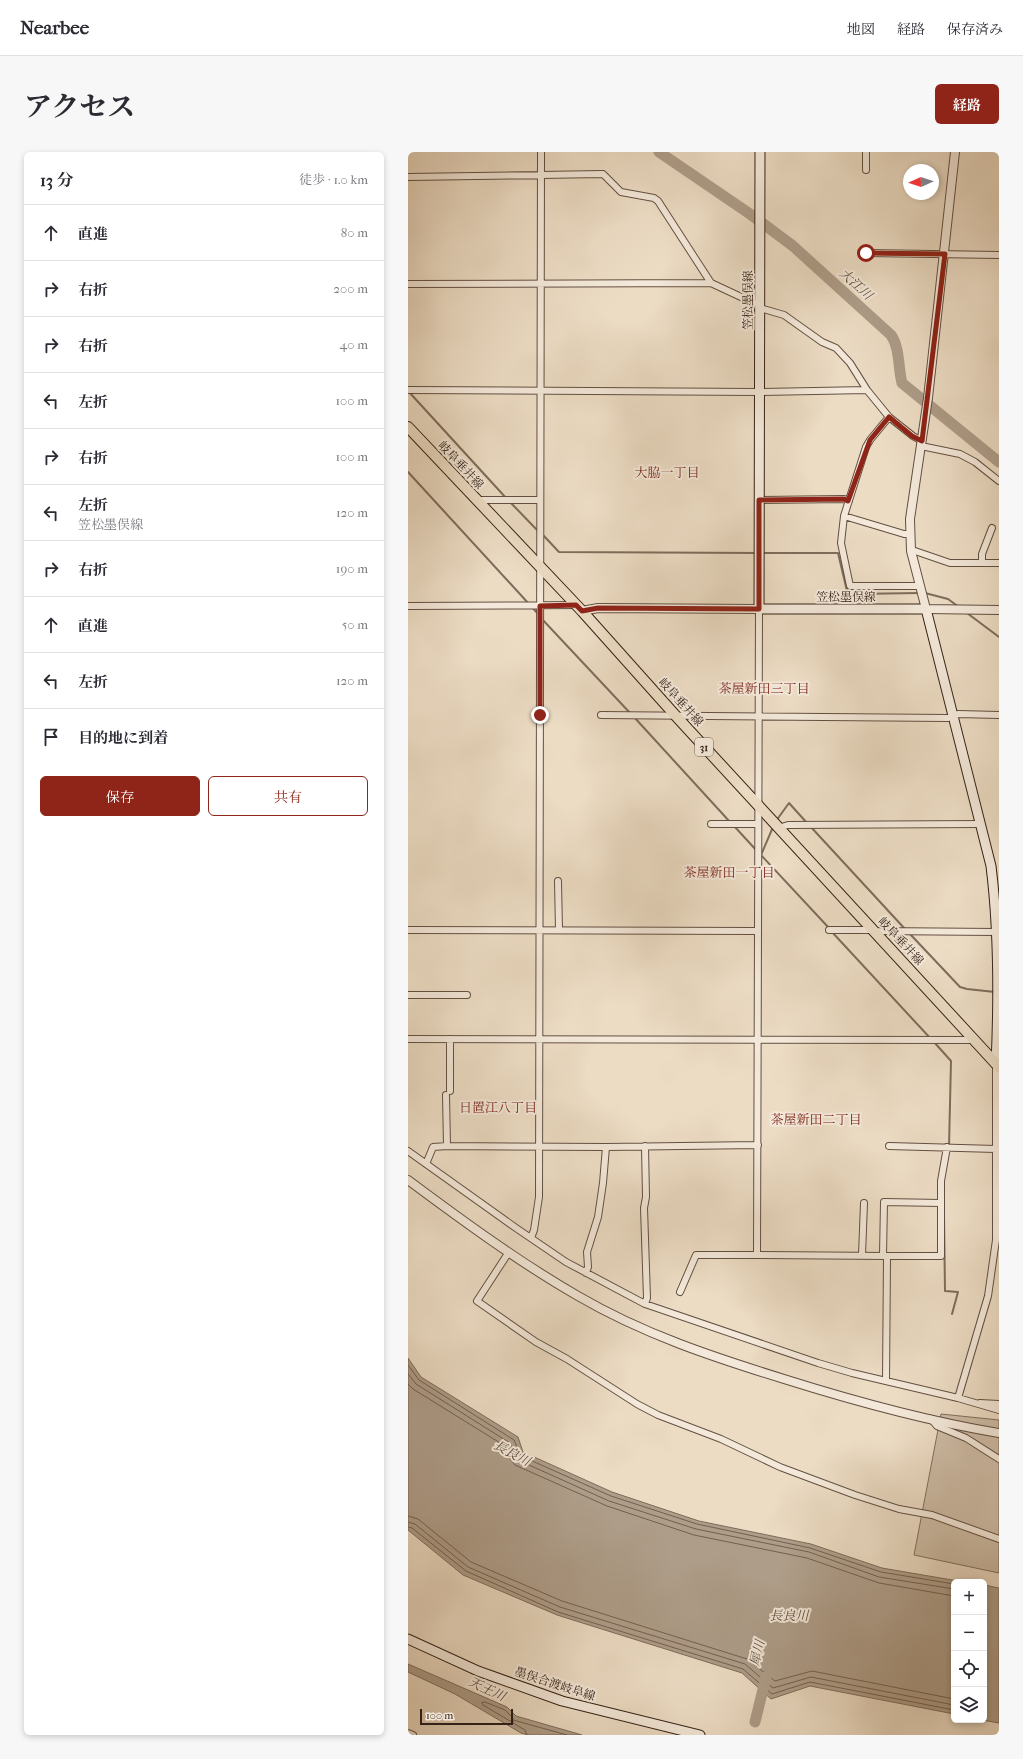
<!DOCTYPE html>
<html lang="ja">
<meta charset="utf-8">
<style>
body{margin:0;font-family:"IM FELL French Canon","Noto Serif JP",serif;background:#f7f7f7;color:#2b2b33}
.controls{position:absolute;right:12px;bottom:12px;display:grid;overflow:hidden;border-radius:6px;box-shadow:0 2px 6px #0003}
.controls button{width:36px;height:36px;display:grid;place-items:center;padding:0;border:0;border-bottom:1px solid #e1e1e2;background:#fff;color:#2b2b33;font:20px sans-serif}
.compass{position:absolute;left:495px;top:12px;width:36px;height:36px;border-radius:50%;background:#fff;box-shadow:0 2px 6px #0003;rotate:267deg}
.scale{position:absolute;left:12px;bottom:10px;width:93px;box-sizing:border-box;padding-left:4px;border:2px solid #352216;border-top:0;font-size:11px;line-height:14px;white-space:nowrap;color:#352216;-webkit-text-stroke:3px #f3e8d9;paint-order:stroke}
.stop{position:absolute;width:12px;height:12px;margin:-9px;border:3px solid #8f2418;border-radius:50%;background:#fff}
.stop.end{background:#8f2418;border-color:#fff;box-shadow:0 1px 4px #0008}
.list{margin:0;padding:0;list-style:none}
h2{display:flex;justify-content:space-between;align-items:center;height:52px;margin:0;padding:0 16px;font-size:17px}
h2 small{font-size:13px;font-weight:400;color:#7c7c81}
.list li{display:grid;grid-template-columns:26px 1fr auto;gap:12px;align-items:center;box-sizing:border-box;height:56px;padding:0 16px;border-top:1px solid #e1e1e2}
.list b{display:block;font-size:15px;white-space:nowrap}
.list p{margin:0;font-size:13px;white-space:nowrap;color:#7c7c81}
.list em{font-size:13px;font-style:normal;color:#7c7c81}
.actions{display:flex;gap:8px;padding:12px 16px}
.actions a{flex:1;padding:9px 0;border:1px solid #8f2418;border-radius:6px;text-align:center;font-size:14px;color:#8f2418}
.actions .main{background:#8f2418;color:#fff}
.icon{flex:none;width:22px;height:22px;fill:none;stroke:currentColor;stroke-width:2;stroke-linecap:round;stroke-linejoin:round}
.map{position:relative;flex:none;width:591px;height:1583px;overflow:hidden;border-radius:6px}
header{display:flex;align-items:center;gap:24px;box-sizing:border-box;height:56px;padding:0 20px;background:#fff;border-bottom:1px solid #e1e1e2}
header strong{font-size:19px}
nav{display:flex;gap:22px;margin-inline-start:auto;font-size:14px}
.intro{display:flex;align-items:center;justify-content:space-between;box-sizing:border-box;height:96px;padding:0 24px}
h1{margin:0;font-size:28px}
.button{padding:10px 18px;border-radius:6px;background:#8f2418;color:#fff;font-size:14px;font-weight:700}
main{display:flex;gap:24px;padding:0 24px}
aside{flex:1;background:#fff;border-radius:6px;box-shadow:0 2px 6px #0003}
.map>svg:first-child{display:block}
</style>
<header>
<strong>Nearbee</strong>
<nav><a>地図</a><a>経路</a><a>保存済み</a></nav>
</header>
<div class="intro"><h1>アクセス</h1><a class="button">経路</a></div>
<main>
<aside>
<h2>13 分<small>徒歩 · 1.0 km</small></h2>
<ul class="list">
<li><svg class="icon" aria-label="ahead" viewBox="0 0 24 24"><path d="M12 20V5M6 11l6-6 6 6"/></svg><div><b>直進</b></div><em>80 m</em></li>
<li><svg class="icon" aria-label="right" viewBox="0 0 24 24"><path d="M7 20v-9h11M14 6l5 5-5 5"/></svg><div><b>右折</b></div><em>200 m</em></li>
<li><svg class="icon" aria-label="right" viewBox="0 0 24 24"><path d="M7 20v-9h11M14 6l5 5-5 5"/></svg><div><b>右折</b></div><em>40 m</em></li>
<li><svg class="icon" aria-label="left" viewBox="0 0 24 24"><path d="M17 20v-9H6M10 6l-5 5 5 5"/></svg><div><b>左折</b></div><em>100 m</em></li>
<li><svg class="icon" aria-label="right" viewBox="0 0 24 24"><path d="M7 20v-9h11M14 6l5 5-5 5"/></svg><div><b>右折</b></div><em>100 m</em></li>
<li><svg class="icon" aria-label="left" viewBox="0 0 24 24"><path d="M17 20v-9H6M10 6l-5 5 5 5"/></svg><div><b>左折</b><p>笠松墨俣線</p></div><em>120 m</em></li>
<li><svg class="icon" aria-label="right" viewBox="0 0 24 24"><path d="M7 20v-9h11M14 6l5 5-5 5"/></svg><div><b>右折</b></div><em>190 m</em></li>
<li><svg class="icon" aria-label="ahead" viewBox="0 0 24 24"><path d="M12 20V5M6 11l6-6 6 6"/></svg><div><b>直進</b></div><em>50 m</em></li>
<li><svg class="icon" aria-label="left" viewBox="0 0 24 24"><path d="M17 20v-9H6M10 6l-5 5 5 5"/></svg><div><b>左折</b></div><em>120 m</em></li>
<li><svg class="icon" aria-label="arrive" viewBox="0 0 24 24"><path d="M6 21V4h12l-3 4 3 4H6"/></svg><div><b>目的地に到着</b></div></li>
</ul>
<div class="actions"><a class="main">保存</a><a>共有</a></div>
</aside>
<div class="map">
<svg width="591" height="1583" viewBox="0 0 591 1583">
<rect width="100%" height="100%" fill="#ecdcc4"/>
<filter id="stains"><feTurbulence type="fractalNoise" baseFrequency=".005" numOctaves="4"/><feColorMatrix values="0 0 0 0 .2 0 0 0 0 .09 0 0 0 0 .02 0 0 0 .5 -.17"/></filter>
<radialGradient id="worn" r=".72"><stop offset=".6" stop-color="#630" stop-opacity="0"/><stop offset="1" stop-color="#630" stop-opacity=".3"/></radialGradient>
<path fill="#cdbca6" stroke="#816f5e" d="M533,1262L591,1268V1421L506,1403Z"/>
<path fill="#ae9d89" stroke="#7e6c5b" d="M0,1206L13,1225L110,1285L115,1300L204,1340L291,1369L403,1392L474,1416L556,1430H546V1562L402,1534L363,1547L334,1521L149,1463L55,1423L0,1378Z
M576,1433L591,1436V1571L574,1568H576Z
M0,1512L99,1555L108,1564L174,1583H120L113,1581L47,1542L0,1520Z"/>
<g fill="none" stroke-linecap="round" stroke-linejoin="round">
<path stroke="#726050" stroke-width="1" d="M0,1213L11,1228L106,1288L113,1304L203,1344L289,1372L402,1396L473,1420L546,1432
M0,1222L8,1232L102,1291L110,1308L201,1349L288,1377L401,1400L471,1425L546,1437
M0,1232L5,1237L97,1294L102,1307L107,1313L199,1354L286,1383L399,1406L471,1431L546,1444
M0,1364L10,1367L63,1410L154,1449L339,1507L367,1529L404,1519L546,1547
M0,1370L7,1372L60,1415L152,1455L337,1512L365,1536L403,1525L546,1553
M0,1375L4,1376L58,1419L150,1460L335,1517L364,1542L402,1530L546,1558
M77,1550L97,1558L105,1566V1569H102L75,1553L74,1551Z
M119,1583L117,1578L105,1571V1568L159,1583"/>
<path stroke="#7e6c5b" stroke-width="2" d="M1,240L99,347
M0,320L121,452
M102,350L130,379
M135,383L151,400L349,401
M354,401H430L439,439L444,442L512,441
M517,441L540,447L551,455
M124,455L130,462
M559,461L591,485
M133,466L223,562
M226,565L322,670
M368,669L381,651L399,671
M326,674L349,699
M402,674L497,777
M352,702L421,776
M353,703L365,675
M424,780L523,887
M502,782L552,835L559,837L587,840
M526,890L543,909L541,995
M536,1063L537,1139L550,1140L544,1162"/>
<path stroke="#ae9d89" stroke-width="11" d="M251,0L342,62L385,94L483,183C492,196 490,216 494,231L591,310
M347,1570L358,1525"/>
<g stroke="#635042" stroke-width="8">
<path id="minor" d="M458,0V18
M0,25L195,22L213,40L246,46L250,49L303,131
M458,101L591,103
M0,132L303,131L346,151H352
M352,156L376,163L414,190L428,196L442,211L459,238L481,265L505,284L514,289
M0,238L351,240L459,238
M481,265L462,288L458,295L436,364L433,391L442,434H511
M513,294L552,302L567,310L591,329
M69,348H132
M351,348L436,347L441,349
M436,364L496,382H502
M503,399H507L542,411H591
M574,411V402L584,376
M0,454L168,453
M351,457L349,1103L479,1104L478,1229
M193,563L540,566L550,562L591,563
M303,672H350
M370,676L380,673L573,672
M150,729L151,778
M0,778L349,779
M421,778H465
M467,779L589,780
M0,843H59
M0,887L566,888
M42,887V939
M38,943L39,994
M481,994L588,997
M0,999L108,1076L158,1110L237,1152L410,1211L444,1221L550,1246L591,1258
M18,1012L25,995L39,994L198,995L350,993
M123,1086L126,1078L131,1045L133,0
M99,1103L69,1149L128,1190L159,1207L229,1252L250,1263L313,1287L372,1315L447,1343L491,1357L524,1363L591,1387
M454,1103L456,1051
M475,1103L476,1050L533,1051
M479,1104H533V1029L539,995
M178,1121L180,1115L179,1100L190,1065L195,1031L198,995
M272,1140L288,1103H349
M237,1152L239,1146L236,1056L238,1045L237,994
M550,1246L580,1144L588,1088V912
M572,1251L591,1252
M523,1267L529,1274L558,1286L591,1307
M0,1581L5,1583"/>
</g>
<g stroke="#635042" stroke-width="10">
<path id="tertiary" d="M547,0L520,246L502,367L503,399L518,457L591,458
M174,459L190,456L351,457
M0,1028C55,1069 111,1110 170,1144C235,1182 305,1205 376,1227C446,1249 518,1269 591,1281"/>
</g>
<g stroke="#352216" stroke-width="11">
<path id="secondary" d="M352,0L351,457H518L583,714C591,779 591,846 588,912
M0,1487L70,1519L154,1549L292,1583"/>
</g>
<g stroke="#352216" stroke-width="12">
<path id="primary" d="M0,275L174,459L267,563L591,915"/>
</g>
<use href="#minor" stroke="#f3e8d9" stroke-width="6"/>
<use href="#tertiary" stroke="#f3e8d9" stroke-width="8"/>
<use href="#secondary" stroke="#f3e8d9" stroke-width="9"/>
<use href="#primary" stroke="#ecdcc4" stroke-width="10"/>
</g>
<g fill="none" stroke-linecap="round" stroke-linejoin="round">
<path stroke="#8f2418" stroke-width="5" d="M132,563V454L168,453L174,459L190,456L351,457V348L436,347L440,349L462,288L481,265L504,284L514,289L537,102L458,101"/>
</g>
<g text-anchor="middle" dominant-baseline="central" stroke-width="4" stroke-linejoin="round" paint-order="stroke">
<rect fill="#f3e8d9" stroke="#6e5d50" stroke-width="1" x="287" y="586" width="18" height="18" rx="3"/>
<g font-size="11" font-weight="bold" fill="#352216">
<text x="296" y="595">31</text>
</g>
<g font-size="12" fill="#352216" stroke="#f3e8d9">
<text transform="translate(340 148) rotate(-90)">笠松墨俣線</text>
<text transform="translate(53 313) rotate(47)">岐阜垂井線</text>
<text x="438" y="445">笠松墨俣線</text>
<text transform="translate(273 550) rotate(48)">岐阜垂井線</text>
<text transform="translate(493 789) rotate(47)">岐阜垂井線</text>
<text transform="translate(147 1532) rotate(18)">墨俣合渡岐阜線</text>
</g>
<g font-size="13" font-style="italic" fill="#5f4d3e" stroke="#f3e8d9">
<text transform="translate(448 132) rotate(42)">大江川</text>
<text transform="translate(104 1301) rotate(28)">長良川</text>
<text x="381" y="1463">長良川</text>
<text transform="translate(349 1501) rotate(-77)">犀川</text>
<text transform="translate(79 1537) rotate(25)">天王川</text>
</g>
<g font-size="13" fill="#7a1f14" stroke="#f3e8d9">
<text x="259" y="320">大脇一丁目</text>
<text x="356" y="536">茶屋新田三丁目</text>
<text x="321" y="720">茶屋新田一丁目</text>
<text x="90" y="955">日置江八丁目</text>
<text x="408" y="967">茶屋新田二丁目</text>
</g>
</g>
<rect width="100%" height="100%" filter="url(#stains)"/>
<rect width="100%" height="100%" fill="url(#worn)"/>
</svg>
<div class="controls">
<button>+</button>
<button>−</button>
<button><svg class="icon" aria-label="locate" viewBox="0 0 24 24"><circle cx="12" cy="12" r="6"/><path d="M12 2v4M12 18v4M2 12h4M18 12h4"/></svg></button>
<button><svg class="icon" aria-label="layers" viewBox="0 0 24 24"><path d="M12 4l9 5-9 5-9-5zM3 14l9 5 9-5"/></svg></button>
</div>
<svg class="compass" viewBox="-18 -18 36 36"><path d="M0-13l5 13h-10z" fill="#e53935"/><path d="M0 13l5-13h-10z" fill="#7c7c81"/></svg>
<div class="scale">100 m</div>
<div class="stop" style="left:458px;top:101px"></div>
<div class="stop end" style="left:132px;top:563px"></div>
</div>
</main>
